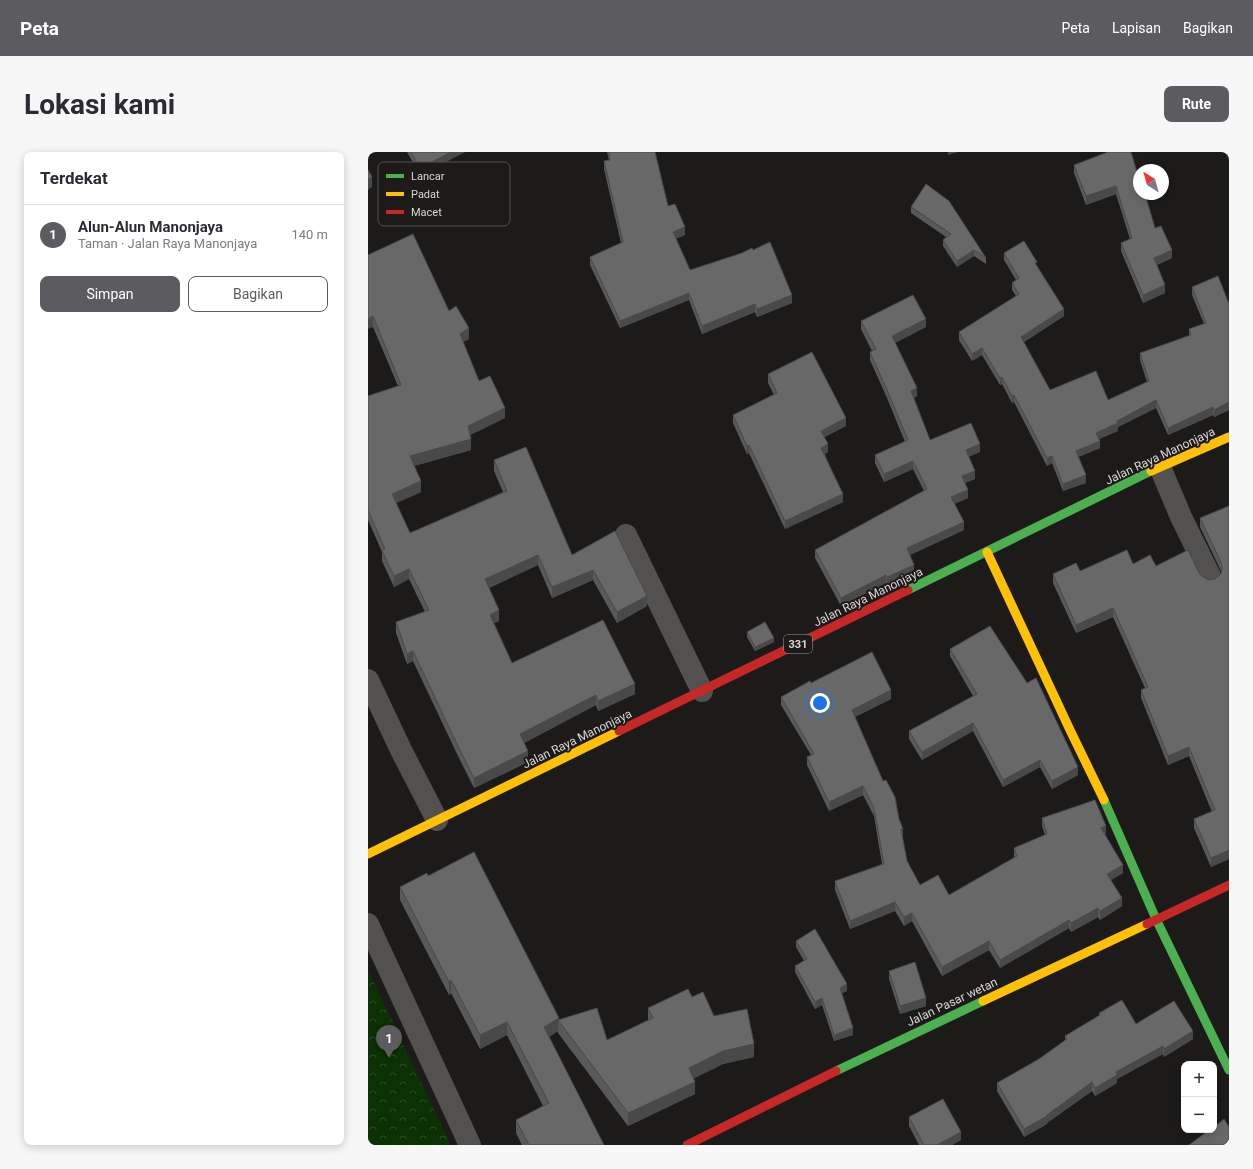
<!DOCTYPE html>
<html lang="id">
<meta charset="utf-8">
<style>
body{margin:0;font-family:Roboto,sans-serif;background:#f7f7f7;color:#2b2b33}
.controls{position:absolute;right:12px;bottom:12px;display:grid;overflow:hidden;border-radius:8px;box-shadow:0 2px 10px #0003}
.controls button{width:36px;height:36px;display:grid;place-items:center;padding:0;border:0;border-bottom:1px solid #e1e1e2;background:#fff;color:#2b2b33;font:20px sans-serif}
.compass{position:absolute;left:765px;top:12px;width:36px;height:36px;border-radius:50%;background:#fff;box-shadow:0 2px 10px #0003;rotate:323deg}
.you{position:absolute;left:452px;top:551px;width:14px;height:14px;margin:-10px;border:3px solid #fff;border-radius:50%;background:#1a73e8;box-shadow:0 0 0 6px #1a73e833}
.badge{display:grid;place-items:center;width:26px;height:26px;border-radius:50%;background:#5c5b5f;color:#fff;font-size:13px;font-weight:700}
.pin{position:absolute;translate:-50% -33px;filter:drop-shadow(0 1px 2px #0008)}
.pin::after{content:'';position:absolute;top:21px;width:14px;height:12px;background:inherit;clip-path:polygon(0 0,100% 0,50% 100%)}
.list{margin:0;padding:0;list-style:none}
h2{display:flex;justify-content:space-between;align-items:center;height:52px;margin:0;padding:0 16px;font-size:17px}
h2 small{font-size:13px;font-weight:400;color:#7c7c81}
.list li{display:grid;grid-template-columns:26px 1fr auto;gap:12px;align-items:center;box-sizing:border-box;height:60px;padding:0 16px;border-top:1px solid #e1e1e2}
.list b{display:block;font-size:15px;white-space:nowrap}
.list p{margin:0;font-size:13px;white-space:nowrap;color:#7c7c81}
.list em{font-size:13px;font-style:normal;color:#7c7c81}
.actions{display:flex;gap:8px;padding:12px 16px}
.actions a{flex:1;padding:9px 0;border:1px solid #5c5b5f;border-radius:8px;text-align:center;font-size:14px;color:#5c5b5f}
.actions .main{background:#5c5b5f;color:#fff}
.map{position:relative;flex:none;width:861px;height:993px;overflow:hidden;border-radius:8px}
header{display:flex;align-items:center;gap:24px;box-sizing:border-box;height:56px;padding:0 20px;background:#5c5b5f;color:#fff}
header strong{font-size:19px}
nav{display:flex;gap:22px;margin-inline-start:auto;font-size:14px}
.intro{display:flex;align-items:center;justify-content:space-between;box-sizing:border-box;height:96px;padding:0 24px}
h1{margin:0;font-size:28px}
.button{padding:10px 18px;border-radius:8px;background:#5c5b5f;color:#fff;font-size:14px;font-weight:700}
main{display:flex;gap:24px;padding:0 24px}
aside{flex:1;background:#fff;border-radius:8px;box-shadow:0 2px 10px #0003}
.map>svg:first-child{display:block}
</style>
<header>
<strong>Peta</strong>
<nav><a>Peta</a><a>Lapisan</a><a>Bagikan</a></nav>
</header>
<div class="intro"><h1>Lokasi kami</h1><a class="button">Rute</a></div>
<main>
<aside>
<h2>Terdekat<small></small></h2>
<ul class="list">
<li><span class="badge">1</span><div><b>Alun-Alun Manonjaya</b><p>Taman · Jalan Raya Manonjaya</p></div><em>140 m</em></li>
</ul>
<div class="actions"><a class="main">Simpan</a><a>Bagikan</a></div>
</aside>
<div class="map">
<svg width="861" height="993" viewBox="0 0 861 993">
<defs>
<pattern id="park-crowns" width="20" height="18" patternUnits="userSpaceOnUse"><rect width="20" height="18" fill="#0c3104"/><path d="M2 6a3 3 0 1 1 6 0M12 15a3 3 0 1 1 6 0" fill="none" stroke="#2f4e28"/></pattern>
</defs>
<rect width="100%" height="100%" fill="#1c1b1a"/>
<path fill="url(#park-crowns)" d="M0,818L83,993H0Z"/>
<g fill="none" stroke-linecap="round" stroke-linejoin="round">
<path stroke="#525150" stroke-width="22" d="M792,315L813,365L842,424
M258,383L334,539
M0,528L33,598L69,668
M0,772L102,993"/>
<path stroke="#4caf50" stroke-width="9" d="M540,438L783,319
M736,648L788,767L861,918
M468,919L615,849"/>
<path stroke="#ffc107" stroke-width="9" d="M783,319L861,285
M619,400L702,578L736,648
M0,702L251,579
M615,849L779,772"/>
<path stroke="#c62828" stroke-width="9" d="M251,579L540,438
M779,772L861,733
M319,993L468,919"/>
</g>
<path fill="#5a5959" d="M39,0H97L52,23Z
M239,0H287L300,54L317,83L308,86L322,118L424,151L389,165L387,160L334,182L321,148L252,176L222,113V105L253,91L236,17V9L241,8Z
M738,0H763L771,42L787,76L804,106L789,113L797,141L775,151L753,99V91L762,87L748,42L718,53L706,21V13L739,1Z
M543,55L618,106V112L606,104L589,115L575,94V88L578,85L543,61Z
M636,101L669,114L696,164L656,190L682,238L740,248L779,230L772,208V201L821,184V177L836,172L824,143V135L861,152V258L846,265L845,263L800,283L788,256L750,275V279L731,287L732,296L710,305L718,331L695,339L684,311L679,314L646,250L644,251L634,232L632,233L614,203L604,209L591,188V180L648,144L644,138V131L648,128L636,108Z
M0,103L81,159L101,187L95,190L111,229L137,266L102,283L103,298L46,314L53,340L28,351L42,381L135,340L126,319V308L204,403L279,454L249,471L225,428L184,446L170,413L121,436L131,469L126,471L144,511L267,542L230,559L228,553L156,591L160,610L106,636L89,602L45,509L39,512L28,481V470L57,460L41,427L26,435L14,409V400L0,368V244L30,234L5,175Z
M493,169L558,175L527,191L549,244L546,246L562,288L612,300L601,304L607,327L597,331L600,346L586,352L596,378L542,403L546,421L519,433L518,431L473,454L447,406V398L556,339L545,317L516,330L507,311V303L537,290L519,246L502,208V200L504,199L493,177Z
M400,222L478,274L456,285L460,300L457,302L475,350L417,377L381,301L379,302L365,271V263L406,243L400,231Z
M861,354V707L843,715L826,676V667L844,660L821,604L800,613L773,546V538L777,536L745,465L708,481L685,431V422L765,412L788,414L831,421L835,425L841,428L847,427L853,422V419L832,375V366Z
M379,480L406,490L387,499L379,485Z
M582,497L710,623L684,637L672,615L635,635L605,579L554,608L541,587V579L605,544L582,504Z
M443,531L523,547L487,565L531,667L535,685H534L539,709L552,733L581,743L646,706V696L677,683L674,674V666L738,682H737L755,721L743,728L754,754L732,768L730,765L703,780L701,776L632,816L621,798L574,824L544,769L536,774L527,759L482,777L467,738V729L514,712L506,664L495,643L461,659L439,613V605L443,603L413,553V545Z
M60,724L191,868L239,888L280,868V856L324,845L346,864L386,905L355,912L326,926L327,942L260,974L190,881V879L181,885L236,993H154L148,981V968L175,954L139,883L112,897L83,841L81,843L32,748V735Z
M428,789L479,839L474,841L485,883L466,889L454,853L447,857L427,820V814L436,809L428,795Z
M521,819L558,854L532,862L521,827Z
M731,861L768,872L825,887L796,905L795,902L749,927V931L727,944L724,939L679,971V972L656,985L629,939V931L671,907L697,888V884L731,864Z
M541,965L593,988L584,993H551L541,974Z"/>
<path fill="#4a4949" d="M83,0H97L52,23V16Z
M580,0H590L580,3Z
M4,25V35L0,38V28Z
M748,34V42L718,53V44Z
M317,75V83L305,88V80Z
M606,98V104L589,115V109Z
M804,98V106L786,114V106Z
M797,133V141L775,151V143Z
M321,141V148L252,176V169Z
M424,143V151L389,165V157Z
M387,152V160L334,182V174Z
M696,157V164L653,192V185Z
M5,164V175L0,177V167Z
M558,167V175L524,192V184Z
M101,176V187L92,192V182Z
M614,196V203L604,209V202Z
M634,225V232L632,233V226Z
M549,236V244L543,247V239Z
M646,243V250L644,251V244Z
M788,248V256L750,275V279L728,288V281L749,269Z
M861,250V258L846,265V258Z
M845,255V263L800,283V276Z
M137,256V266L100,284V274Z
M478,266V274L453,287V279Z
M103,287V298L42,315V304Z
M732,289V296L708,306V299Z
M460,292V300L453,304V296Z
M612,292V300L598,306V298Z
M381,293V301L379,302V294Z
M684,304V311L679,314V306Z
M545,309V317L516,330V322Z
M607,319V327L594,332V324Z
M718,323V331L695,339V332Z
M53,329V340L24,353V342Z
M600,338V346L583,353V345Z
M475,342V350L417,377V369Z
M596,370V378L539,404V396Z
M170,403V413L117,437V427Z
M546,413V421L519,433V425Z
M41,417V427L26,435V424Z
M225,418V428L184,446V435Z
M518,423V431L473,454V446Z
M279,444V454L249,471V460Z
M745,456V465L708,481V473Z
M131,458V469L122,473V463Z
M406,486V490L387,499V495Z
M45,499V509L39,512V502Z
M267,532V542L230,559V549Z
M523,538V547L484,566V558Z
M228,543V553L152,593V582Z
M605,571V579L554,608V600Z
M821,595V604L800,613V604Z
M160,599V610L106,636V626Z
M672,608V615L635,635V628Z
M710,615V623L684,637V629Z
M495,634V643L461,659V650Z
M738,674V682L733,684V676Z
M533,677H535V685L533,686Z
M861,698V707L843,715V706Z
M755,713V721L739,730V722Z
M754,746V754L732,768V759Z
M527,750V759L482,777V769Z
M730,756V765L703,780V771Z
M544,761V769L536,774V765Z
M701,768V776L632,816V808Z
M621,789V798L574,824V815Z
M83,828V841L81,843V830Z
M479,832V839L472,842V836Z
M454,846V853L447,857V850Z
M558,846V854L532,862V854Z
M191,866V869L190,868V879L176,888V875Z
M139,870V883L112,897V883Z
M485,876V883L466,889V883Z
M825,879V887L796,905V897Z
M386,892V905L355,912L321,929V916L355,899Z
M795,894V902L749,927V931L727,944V936L748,920Z
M327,930V942L260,974V961Z
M724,930V939L679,971V972L656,985V977L679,963Z
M593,980V988L584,993H569Z"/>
<path fill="#696868" stroke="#4a4949" d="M43,0H83L52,16Z
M241,0H287L300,54L307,52L317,75L305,80L322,118L374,101L384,96L385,98L402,90L424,143L389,157L387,152L334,174L321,141L252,169L222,105L255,90L236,9L242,8Z
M740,0H763L771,27V42H777L787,76L793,74L804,98L786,106L797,133L775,143L753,91L764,86L748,34L718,44L706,13Z
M0,18L4,25L0,28Z
M558,32L581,49L618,106L606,98L589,109L575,88L583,82L543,55Z
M45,82L81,159L88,154L101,176L92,182L111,229L122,224L137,256L100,274L103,287L42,304L53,329L24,342L42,381L139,339L126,308L158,295L204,403L247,379L279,444L249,460L225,418L184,435L170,403L117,427L131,458L122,463L144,511L235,468L267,532L230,549L228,543L152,582L160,599L106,626L89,592L45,499L39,502L28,470L61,458L41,417L26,424L14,399L17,397L0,358V244L33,233L5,164L0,167V103Z
M656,89L669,110L667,111L696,157L653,185L682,238L728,219L740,248L781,229L772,201L823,183L821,177L838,171L824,135L850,124L861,152V250L846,258L845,255L800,276L788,248L749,269L750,271L728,281L732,289L708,299L718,323L695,332L684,304L679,306L646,243L644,244L634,225L632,226L614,196L604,202L591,180L651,142L644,131L651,126L636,101Z
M545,143L558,167L524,184L549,236L543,239L562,288L603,271L612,292L598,298L607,319L594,324L600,338L583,345L596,370L539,396L546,413L519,425L518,423L473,446L447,398L559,337L545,309L516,322L507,303L540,288L519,238L502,200L508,197L493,169Z
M444,200L478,266L453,279L460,292L453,296L475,342L417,369L381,293L379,294L365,263L409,241L400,222Z
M861,354V698L843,706L826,667L847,658L821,595L800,604L773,538L780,535L745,456L708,473L685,422L708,411L712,419L759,398L765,412L782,403L788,414L820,398L831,421L835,425L841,428L847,427L853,422L854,416L853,410L832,366Z
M397,470L406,486L387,495L379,480Z
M622,474L659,531L668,526L710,615L684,629L672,608L635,628L605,571L554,600L541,579L609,542L582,497Z
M504,500L523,538L484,558L515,629L518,628L527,645L531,667L535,677H533L539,709L552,733L570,723L581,743L649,704L646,696L679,682L674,666L727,648L738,674L733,676L755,713L739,722L754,746L732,759L730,756L703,771L701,768L632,808L621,789L574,815L544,761L536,765L527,750L482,769L467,729L516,712L506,656L495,634L461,650L439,605L446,602L413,545L442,529L443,531Z
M106,700L191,866L176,875L236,993H161L148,968L181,951L139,870L112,883L83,828L81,830L32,735L59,721L60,724Z
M447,777L479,832L472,836L485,876L466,883L454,846L447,850L427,814L439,807L428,789Z
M547,810L558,846L532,854L521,819Z
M320,837L324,845L335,840L346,864L379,857L386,892L355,899L321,916L327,930L260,961L190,868L229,856L239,888L285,866L280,856Z
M754,848L768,872L806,849L825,879L796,897L795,894L748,920L749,923L727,936L724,930L679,963V964L656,977L629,931L671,907L699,887L697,884L732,863L731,861Z
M575,947L593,980L569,993H556L541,965Z
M856,967L861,975V993H821L841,978H846V975Z"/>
<g text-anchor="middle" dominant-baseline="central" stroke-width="4" stroke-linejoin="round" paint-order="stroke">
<rect fill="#1d1b19" stroke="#a19f9d" stroke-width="1" x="416" y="483" width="28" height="18" rx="3"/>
<g font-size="11" font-weight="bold" fill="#d9d7d6">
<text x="430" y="492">331</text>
</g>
<g font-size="12" fill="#d9d7d6" stroke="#1d1b19">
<text transform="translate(792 304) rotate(-25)">Jalan Raya Manonjaya</text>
<text transform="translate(500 445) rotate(-26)">Jalan Raya Manonjaya</text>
<text transform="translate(209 587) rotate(-26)">Jalan Raya Manonjaya</text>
<text transform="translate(584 850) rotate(-25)">Jalan Pasar wetan</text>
</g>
</g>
<rect x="10" y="10" width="132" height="64" rx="6" fill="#1d1b19" stroke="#555352" stroke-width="1"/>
<rect x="18" y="22" width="18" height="4" fill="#4caf50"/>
<rect x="18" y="40" width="18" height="4" fill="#ffc107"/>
<rect x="18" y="58" width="18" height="4" fill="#c62828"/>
<g font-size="11" fill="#d9d7d6">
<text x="43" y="28">Lancar</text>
<text x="43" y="46">Padat</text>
<text x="43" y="64">Macet</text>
</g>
</svg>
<div class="controls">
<button>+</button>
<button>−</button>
</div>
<svg class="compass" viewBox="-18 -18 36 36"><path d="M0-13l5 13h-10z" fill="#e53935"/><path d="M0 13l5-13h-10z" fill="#7c7c81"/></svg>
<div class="you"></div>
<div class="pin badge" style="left:21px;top:906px">1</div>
</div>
</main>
